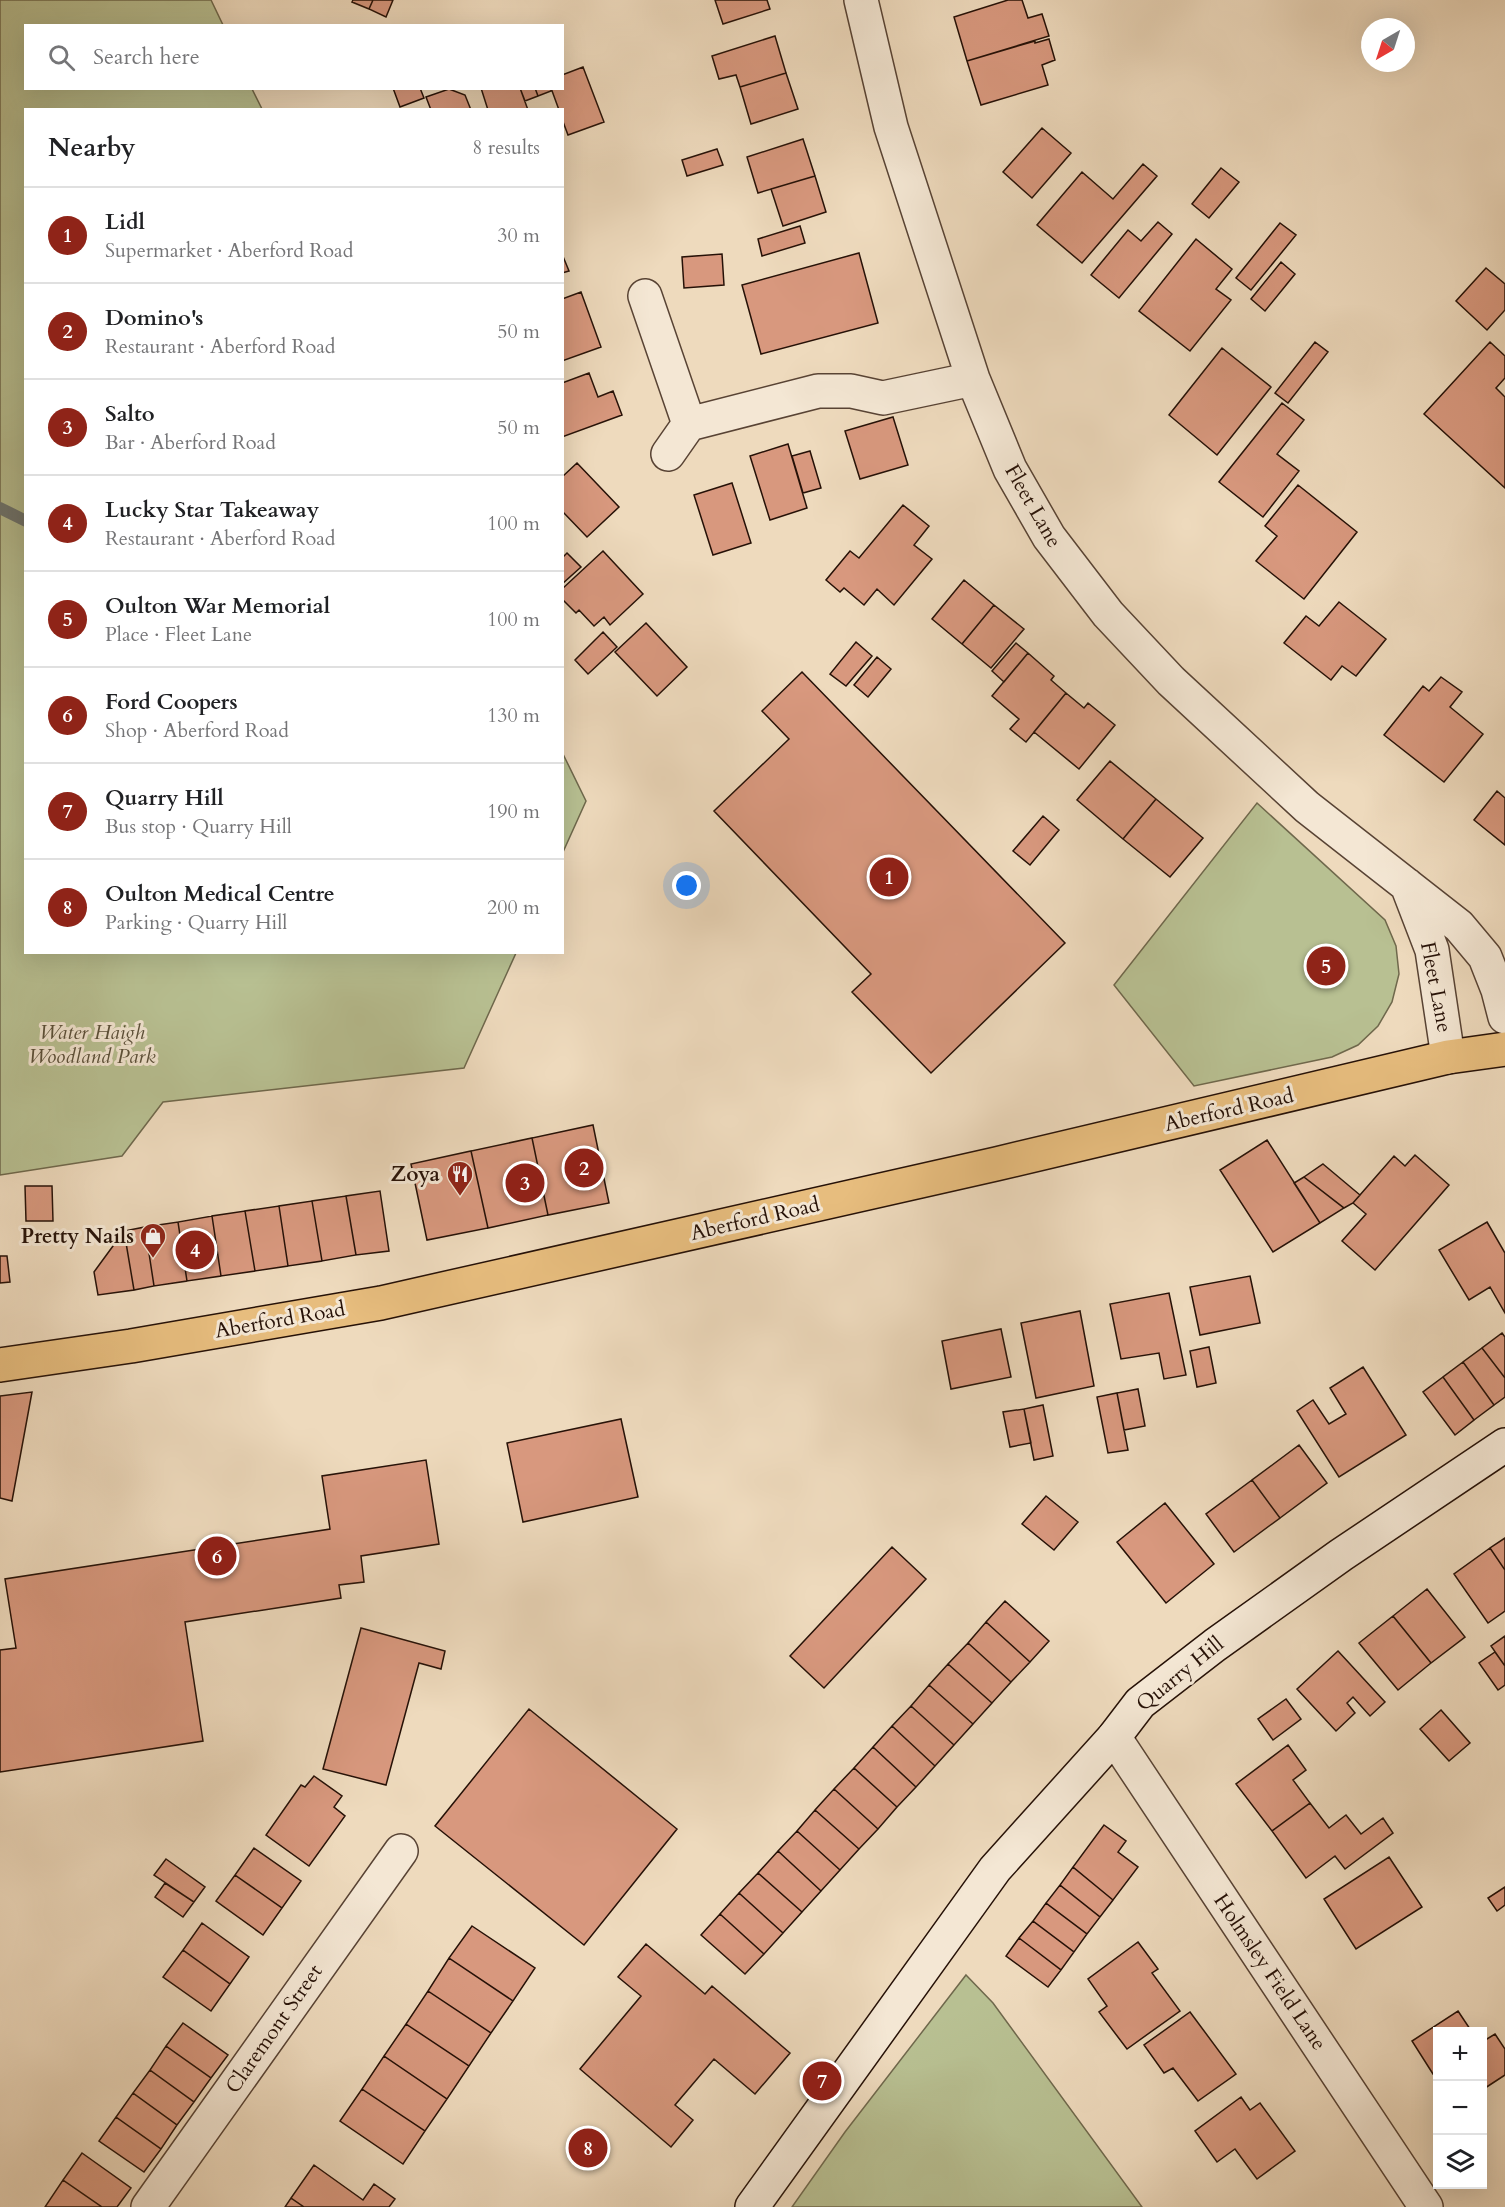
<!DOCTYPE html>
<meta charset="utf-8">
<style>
body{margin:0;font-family:Cardo,serif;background:#f6f6f6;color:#202124}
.controls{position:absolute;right:18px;bottom:18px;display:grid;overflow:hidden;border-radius:0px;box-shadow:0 6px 24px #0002}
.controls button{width:54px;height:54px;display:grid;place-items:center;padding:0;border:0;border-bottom:2px solid #e0e0e0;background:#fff;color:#202124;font:30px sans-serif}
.compass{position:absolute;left:1361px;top:18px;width:54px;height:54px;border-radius:50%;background:#fff;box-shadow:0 6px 24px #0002;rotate:219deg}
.you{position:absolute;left:687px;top:886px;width:21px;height:21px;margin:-15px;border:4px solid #fff;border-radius:50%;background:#1a73e8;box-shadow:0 0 0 9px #1a73e833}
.badge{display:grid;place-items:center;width:39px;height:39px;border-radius:50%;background:#8f2418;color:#fff;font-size:20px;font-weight:700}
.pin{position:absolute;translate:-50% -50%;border:3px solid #fff;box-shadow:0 2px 6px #0006}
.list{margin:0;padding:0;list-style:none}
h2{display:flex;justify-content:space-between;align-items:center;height:78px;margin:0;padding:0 24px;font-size:26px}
h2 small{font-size:20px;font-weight:400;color:#757577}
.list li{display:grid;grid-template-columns:39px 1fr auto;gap:18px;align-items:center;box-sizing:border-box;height:96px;padding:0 24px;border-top:2px solid #e0e0e0}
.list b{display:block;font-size:22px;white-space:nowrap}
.list p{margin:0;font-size:20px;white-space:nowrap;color:#757577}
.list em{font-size:20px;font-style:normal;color:#757577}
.icon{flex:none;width:33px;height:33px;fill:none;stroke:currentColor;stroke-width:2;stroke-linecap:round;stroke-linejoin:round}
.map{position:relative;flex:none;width:1505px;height:2207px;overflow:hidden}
.search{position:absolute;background:#fff;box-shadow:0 6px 24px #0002;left:24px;top:24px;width:540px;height:66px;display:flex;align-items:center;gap:15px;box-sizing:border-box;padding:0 21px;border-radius:0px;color:#757577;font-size:22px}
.panel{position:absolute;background:#fff;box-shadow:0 6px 24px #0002;left:24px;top:108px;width:540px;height:846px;border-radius:0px}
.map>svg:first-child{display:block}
</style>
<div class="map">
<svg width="1505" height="2207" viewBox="0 0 1505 2207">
<rect width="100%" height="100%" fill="#eedabd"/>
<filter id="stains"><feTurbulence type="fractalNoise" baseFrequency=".00333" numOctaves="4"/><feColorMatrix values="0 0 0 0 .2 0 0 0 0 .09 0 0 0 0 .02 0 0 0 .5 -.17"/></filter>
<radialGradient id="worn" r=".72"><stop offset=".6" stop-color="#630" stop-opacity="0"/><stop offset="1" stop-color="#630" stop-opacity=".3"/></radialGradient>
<path fill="#b8c092" stroke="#6f684c" stroke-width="1.5" d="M0,0H211L223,25L26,26V88L252,89L262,109L26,110V952L516,953L464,1068L163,1102L122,1156L0,1175Z
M562,752L586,801L563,852H562Z
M1257,803L1385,920L1396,946L1399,974L1392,1002L1378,1026L1358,1045L1332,1057L1194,1086L1114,985Z
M966,1975L993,2003L1142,2207H792L845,2132Z"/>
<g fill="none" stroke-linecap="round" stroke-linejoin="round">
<path stroke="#6d7672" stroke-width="12" d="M0,508L26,521"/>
</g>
<path fill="#d8987e" stroke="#261107" stroke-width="1.5" d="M353,0H373L369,9L352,2Z
M373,0H393L386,17L369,9Z
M715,0H767L770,9L723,24Z
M1008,0H1022L1028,18L1042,14L1049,36L967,61L954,17Z
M775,36L786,73L740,87L736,75L719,79L712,56Z
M1049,39L1055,60L1042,65L1048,85L981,105L967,61L1035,41V43Z
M583,67L604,122L568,135L562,119V110H559L551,88H562V75Z
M786,73L798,109L751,124L740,87Z
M393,88H420L424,98L400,107Z
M481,88H520L528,110H488Z
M520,88H535L538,96L525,101Z
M535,88H551V91L538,96Z
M449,89L465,95L471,110H431L426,97Z
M1042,128L1071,153L1032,198L1003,172Z
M803,139L815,176L758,193L747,157Z
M717,149L723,165L687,176L682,160Z
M1143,164L1157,176L1082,263L1037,225L1082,172L1113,199Z
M1221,168L1239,182L1209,218L1192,204Z
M815,176L826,212L783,226L771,189Z
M1158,222L1172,234L1119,298L1091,275L1128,230L1141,241Z
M1280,223L1296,235L1251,290L1236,278Z
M800,226L805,243L762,256L758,239Z
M1196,239L1232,269L1216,289L1231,300L1190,351L1139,311Z
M859,253L878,323L761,354L742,285Z
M562,254L569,271L562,273Z
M722,254L724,285L684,288L682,257Z
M1281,262L1295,274L1265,311L1251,299Z
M1486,268L1505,284V310L1487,330L1456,301Z
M581,292L601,347L562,361V299Z
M1315,342L1328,352L1288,403L1275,393Z
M1490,342L1505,356V378L1496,388L1505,397V488L1424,414Z
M1222,348L1271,387L1217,455L1169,415Z
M589,373L598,397L613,391L622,415L562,437V383Z
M1282,403L1304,420L1277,454L1299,471L1263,517L1219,482Z
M893,417L908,465L860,479L845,431Z
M788,444L807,508L770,520L750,456Z
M810,451L821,488L803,493L792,456Z
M577,463L619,507L587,537L562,511V477Z
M732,483L751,543L713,555L694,495Z
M1298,485L1357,532L1304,599L1256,561L1277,536L1265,526Z
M903,505L929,526L914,545L932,559L894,605L877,589L864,605L844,588L840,592L826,580L850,551L859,558Z
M603,551L643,594L610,625L604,617L594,626L579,610L576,613L562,599V589Z
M567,553L581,567L562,584V558Z
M964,580L994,605L962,644L932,619Z
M1339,602L1386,639L1356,676L1342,666L1331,680L1284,643L1306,616L1319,626Z
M994,605L1024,629L991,668L962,644Z
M646,623L687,667L657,696L615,652Z
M603,632L617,647L588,674L575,660Z
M856,642L872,656L846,686L830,674Z
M1016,643L1028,653L1004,682L992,671Z
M1028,653L1054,676L1051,680L1066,693L1026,742L1010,729L1019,719L992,696Z
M877,657L891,669L868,697L854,685Z
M802,672L1065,943L931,1073L852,992L871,974L714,811L789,739L762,711Z
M1441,677L1462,692L1450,707L1483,734L1444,782L1384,735L1423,686L1429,691Z
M1066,693L1084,708L1088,703L1115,725L1079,769L1034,732Z
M1110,761L1156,799L1123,839L1077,800Z
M1497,791L1505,798V845L1474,820Z
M1156,799L1203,838L1170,877L1123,839Z
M1043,816L1059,830L1030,865L1013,851Z
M593,1125L609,1203L548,1215L532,1138Z
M532,1138L548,1215L488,1228L471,1151Z
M1267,1140L1320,1223L1273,1252L1220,1170Z
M471,1151L488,1228L427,1240L411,1164Z
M1415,1155L1449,1185L1375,1270L1342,1241L1366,1214L1353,1203L1394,1156L1405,1166Z
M1323,1164L1360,1195L1353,1203L1344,1208L1304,1177Z
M1304,1177L1344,1208L1320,1223L1294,1183Z
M25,1186H52L53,1221H26Z
M380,1191L389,1251L356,1255L346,1196Z
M346,1196L356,1255L322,1261L312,1201Z
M312,1201L322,1261L288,1266L279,1206Z
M279,1206L288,1266L255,1271L245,1211Z
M245,1211L255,1271L221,1276L212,1216Z
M212,1216L221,1276L187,1281L178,1222Z
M178,1222L187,1281L154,1286L145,1227Z
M1487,1222L1505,1253V1313L1490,1287L1469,1300L1439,1250Z
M145,1227L154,1286L134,1290L124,1231Z
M124,1231L134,1290L98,1295L94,1272Z
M0,1256H7L10,1282L0,1283Z
M1250,1276L1260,1323L1200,1335L1190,1287Z
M1169,1293L1186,1375L1164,1379L1159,1353L1121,1359L1110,1304Z
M1080,1311L1094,1386L1036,1398L1021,1323Z
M1001,1329L1011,1377L951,1389L942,1341Z
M1502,1333L1505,1337V1378L1482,1348Z
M1209,1347L1216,1383L1197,1387L1190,1351Z
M1482,1348L1505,1378V1397L1494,1405L1463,1362Z
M1463,1362L1494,1405L1474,1420L1443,1377Z
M1363,1367L1406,1435L1339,1477L1297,1411L1313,1400L1329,1424L1346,1414L1330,1388Z
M1443,1377L1474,1420L1455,1435L1423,1392Z
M1138,1389L1145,1426L1124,1430L1117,1393Z
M32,1392L12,1501L0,1498V1396Z
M1117,1393L1128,1450L1108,1453L1097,1397Z
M1043,1405L1053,1456L1034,1460L1024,1409Z
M1024,1409L1031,1443L1010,1447L1003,1412Z
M621,1419L638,1497L523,1522L507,1443Z
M1299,1445L1327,1483L1280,1518L1252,1480Z
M426,1460L439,1544L361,1556L364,1582L339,1585L341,1598L185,1622L203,1741L0,1772V1650L16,1648L5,1579L330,1529L322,1476Z
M1252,1480L1280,1518L1234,1552L1206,1514Z
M1046,1496L1078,1522L1054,1550L1022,1524Z
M1165,1503L1214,1564L1166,1603L1117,1542Z
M1505,1538V1570L1490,1548Z
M892,1547L926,1579L824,1688L790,1656Z
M1490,1548L1505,1570V1611L1488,1623L1454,1574Z
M1427,1589L1465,1637L1431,1663L1393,1616Z
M1005,1601L1049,1641L1030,1662L986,1622Z
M1393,1616L1431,1663L1398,1690L1359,1643Z
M986,1622L1030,1662L1011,1682L968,1643Z
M361,1628L445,1651L441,1669L419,1663L386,1785L323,1769Z
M1505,1636V1666L1491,1646Z
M968,1643L1011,1682L992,1703L948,1664Z
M1338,1651L1385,1702L1370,1716L1353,1697L1347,1703L1355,1713L1336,1731L1297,1689Z
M1495,1652L1505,1666V1685L1498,1690L1479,1663Z
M948,1664L992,1703L973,1724L929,1685Z
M929,1685L973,1724L954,1745L911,1706Z
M1286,1699L1301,1719L1273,1740L1258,1719Z
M911,1706L954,1745L935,1766L892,1726Z
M529,1709L677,1829L584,1945L435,1826Z
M1441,1710L1470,1743L1449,1761L1420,1729Z
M892,1726L935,1766L916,1787L873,1747Z
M1288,1745L1306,1770L1293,1780L1310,1803L1272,1831L1236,1784Z
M873,1747L916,1787L897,1807L854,1768Z
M854,1768L897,1807L878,1829L834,1789Z
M314,1776L342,1796L334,1807L345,1816L309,1866L266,1835L301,1785L305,1787Z
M834,1789L878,1829L859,1849L815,1810Z
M1310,1803L1329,1828L1346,1815L1361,1834L1383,1818L1393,1833L1345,1869L1335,1856L1306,1878L1272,1831Z
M815,1810L859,1849L840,1870L797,1831Z
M1104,1825L1126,1841L1118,1852L1138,1867L1113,1900L1073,1867Z
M797,1831L840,1870L821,1891L778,1851Z
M254,1848L301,1881L282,1908L235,1875Z
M778,1851L821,1891L802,1912L758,1873Z
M1389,1857L1422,1907L1356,1949L1324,1899Z
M166,1859L205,1887L194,1902L154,1875Z
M1073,1867L1113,1900L1100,1917L1060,1885Z
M758,1873L802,1912L783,1933L739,1893Z
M235,1875L282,1908L263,1935L216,1901Z
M165,1883L194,1902L183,1917L155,1897Z
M1060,1885L1100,1917L1087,1934L1046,1903Z
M1505,1887V1905L1497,1911L1488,1898Z
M739,1893L783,1933L764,1954L720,1914Z
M1046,1903L1087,1934L1074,1952L1033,1921Z
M720,1914L764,1954L745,1974L701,1935Z
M1033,1921L1074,1952L1061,1970L1019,1938Z
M202,1923L249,1957L230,1984L183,1950Z
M472,1926L535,1968L513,2001L449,1958Z
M1019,1938L1061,1970L1048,1987L1006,1956Z
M1138,1942L1158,1969L1152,1973L1180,2011L1127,2049L1099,2012L1107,2006L1088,1979Z
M646,1944L705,1994L712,1986L790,2053L755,2094L714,2059L675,2105L693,2120L671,2147L580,2069L641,1996L618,1977Z
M183,1950L230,1984L211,2011L163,1977Z
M449,1958L513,2001L491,2033L428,1991Z
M428,1991L491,2033L469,2066L406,2024Z
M1458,2011L1472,2032H1438V2072L1433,2074L1412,2041Z
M1190,2012L1236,2074L1198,2101L1173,2068L1164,2073L1144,2045Z
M183,2023L228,2055L211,2078L166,2046Z
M406,2024L469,2066L447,2099L384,2056Z
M1495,2034L1505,2049V2075L1482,2090V2042Z
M166,2046L211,2078L194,2102L150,2070Z
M384,2056L447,2099L425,2131L362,2089Z
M150,2070L194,2102L177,2125L133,2093Z
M362,2089L425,2131L403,2164L340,2121Z
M133,2093L177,2125L161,2149L116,2117Z
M1241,2097L1250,2110L1260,2103L1295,2151L1257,2179L1235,2149L1217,2162L1195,2131Z
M116,2117L161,2149L144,2172L99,2141Z
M82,2153L131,2188L117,2207H102L63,2180Z
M314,2165L363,2200L374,2184L395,2199L389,2207H304L291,2198Z
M63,2180L102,2207H45Z
M291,2198L304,2207H285Z"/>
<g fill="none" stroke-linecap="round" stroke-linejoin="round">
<g stroke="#584334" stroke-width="36">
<path id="street" d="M861,0L891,127L973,379L1010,469L1049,537L1108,614L1171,681L1307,807L1459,926L1485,957L1498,990L1505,1017
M645,296L689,424
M668,454L689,424L818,391H851L883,398L973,379
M1407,885L1432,950L1448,1057
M1114,1737L1426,2207
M148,2207L401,1851"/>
</g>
<g stroke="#261107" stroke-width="36">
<path id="secondary" d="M752,2207L995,1869L1114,1737L1140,1703L1215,1645L1341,1555L1505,1445"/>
</g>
<g stroke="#261107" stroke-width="36">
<path id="primary" d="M0,1365L131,1346L381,1303L996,1164L1448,1057L1505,1049"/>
</g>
<use href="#street" stroke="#f4e7d4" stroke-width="33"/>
<use href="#secondary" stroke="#f4e7d4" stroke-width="33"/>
<use href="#primary" stroke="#e7bd7e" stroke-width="33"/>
</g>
<defs>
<g id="restaurant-pin" transform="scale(1.35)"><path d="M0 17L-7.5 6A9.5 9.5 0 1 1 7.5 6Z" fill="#8f2418" stroke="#f4e7d4"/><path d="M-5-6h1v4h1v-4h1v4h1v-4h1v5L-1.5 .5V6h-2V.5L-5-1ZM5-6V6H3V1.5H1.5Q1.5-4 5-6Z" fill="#fff"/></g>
<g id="shop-pin" transform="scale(1.35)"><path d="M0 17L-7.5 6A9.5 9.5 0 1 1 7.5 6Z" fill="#8f2418" stroke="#f4e7d4"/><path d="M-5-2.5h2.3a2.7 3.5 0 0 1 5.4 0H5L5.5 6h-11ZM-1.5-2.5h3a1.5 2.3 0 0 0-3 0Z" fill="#fff"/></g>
</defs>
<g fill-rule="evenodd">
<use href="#restaurant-pin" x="460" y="1174"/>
<use href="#shop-pin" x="153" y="1236"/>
</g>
<g text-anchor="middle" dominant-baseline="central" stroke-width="6" stroke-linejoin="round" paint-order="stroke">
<g font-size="21" fill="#261107" stroke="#f4e7d4">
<text transform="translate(1033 506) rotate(60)">Fleet Lane</text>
<text transform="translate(1436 987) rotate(79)">Fleet Lane</text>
<text transform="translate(1229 1110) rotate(-13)">Aberford Road</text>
<text transform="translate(755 1219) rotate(-13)">Aberford Road</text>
<text transform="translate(280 1320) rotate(-10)">Aberford Road</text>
<text transform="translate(1180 1674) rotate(-39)">Quarry Hill</text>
<text transform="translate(1270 1972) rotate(56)">Holmsley Field Lane</text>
<text transform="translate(274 2029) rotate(-55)">Claremont Street</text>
</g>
<g font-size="21" font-style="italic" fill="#594e38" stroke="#f4e7d4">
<text x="92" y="1032">Water Haigh<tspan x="92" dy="24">Woodland Park</tspan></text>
</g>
<g font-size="21" font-weight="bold" fill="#261107" stroke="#f4e7d4" text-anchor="end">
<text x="440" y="1174">Zoya</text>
<text x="134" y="1236">Pretty Nails</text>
</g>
</g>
<rect width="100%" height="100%" filter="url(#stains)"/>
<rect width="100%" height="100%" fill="url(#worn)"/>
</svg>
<div class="controls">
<button>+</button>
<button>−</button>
<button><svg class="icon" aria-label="layers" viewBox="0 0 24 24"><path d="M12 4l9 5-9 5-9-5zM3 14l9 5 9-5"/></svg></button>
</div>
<svg class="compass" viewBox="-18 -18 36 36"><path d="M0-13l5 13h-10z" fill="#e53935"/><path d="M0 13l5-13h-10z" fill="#757577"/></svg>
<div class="you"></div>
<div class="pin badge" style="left:889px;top:877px">1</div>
<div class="pin badge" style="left:584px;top:1168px">2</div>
<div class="pin badge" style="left:525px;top:1183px">3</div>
<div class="pin badge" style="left:195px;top:1250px">4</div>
<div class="pin badge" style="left:1326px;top:966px">5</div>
<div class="pin badge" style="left:217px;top:1556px">6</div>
<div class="pin badge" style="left:822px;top:2081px">7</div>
<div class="pin badge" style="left:588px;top:2148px">8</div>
<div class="search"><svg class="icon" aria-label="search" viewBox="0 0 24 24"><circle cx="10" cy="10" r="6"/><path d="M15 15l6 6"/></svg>Search here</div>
<section class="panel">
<h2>Nearby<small>8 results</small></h2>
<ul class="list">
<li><span class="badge">1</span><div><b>Lidl</b><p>Supermarket · Aberford Road</p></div><em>30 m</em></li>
<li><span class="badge">2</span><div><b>Domino's</b><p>Restaurant · Aberford Road</p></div><em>50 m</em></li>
<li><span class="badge">3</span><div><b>Salto</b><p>Bar · Aberford Road</p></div><em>50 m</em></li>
<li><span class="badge">4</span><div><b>Lucky Star Takeaway</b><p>Restaurant · Aberford Road</p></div><em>100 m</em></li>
<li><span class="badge">5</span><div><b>Oulton War Memorial</b><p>Place · Fleet Lane</p></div><em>100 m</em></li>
<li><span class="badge">6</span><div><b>Ford Coopers</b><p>Shop · Aberford Road</p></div><em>130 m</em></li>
<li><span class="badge">7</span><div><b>Quarry Hill</b><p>Bus stop · Quarry Hill</p></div><em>190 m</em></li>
<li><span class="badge">8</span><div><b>Oulton Medical Centre</b><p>Parking · Quarry Hill</p></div><em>200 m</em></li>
</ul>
</section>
</div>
